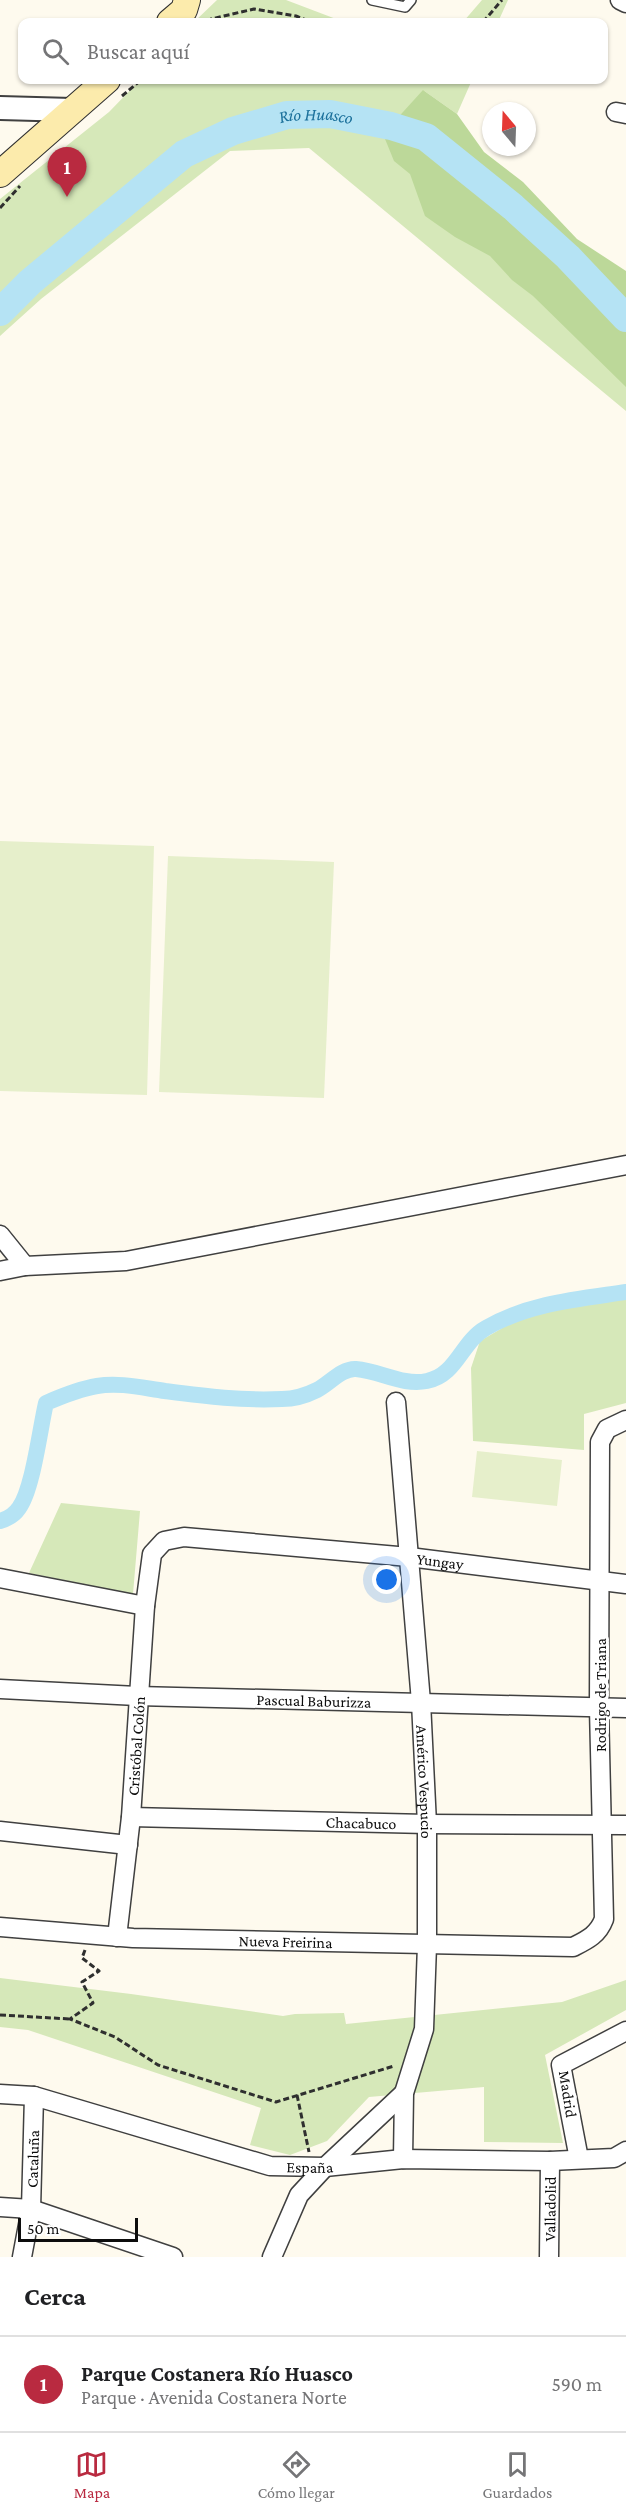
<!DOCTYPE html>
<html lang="es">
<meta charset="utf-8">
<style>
body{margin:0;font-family:"Crimson Pro",serif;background:#f6f6f6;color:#202124}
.compass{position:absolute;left:482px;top:102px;width:54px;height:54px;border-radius:50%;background:#fff;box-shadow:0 2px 4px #0004;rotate:341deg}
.scale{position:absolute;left:18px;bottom:15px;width:120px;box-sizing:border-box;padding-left:6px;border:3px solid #0d0d0d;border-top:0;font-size:16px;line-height:21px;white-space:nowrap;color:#0d0d0d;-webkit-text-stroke:4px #fff;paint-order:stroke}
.you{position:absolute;left:387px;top:1580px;width:21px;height:21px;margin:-15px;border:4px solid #fff;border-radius:50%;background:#1a73e8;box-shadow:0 0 0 9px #1a73e833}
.badge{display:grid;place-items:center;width:39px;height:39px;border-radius:50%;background:#b92a40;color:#fff;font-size:20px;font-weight:700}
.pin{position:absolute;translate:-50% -50px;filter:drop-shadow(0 2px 3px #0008)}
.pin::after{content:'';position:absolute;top:32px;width:21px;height:18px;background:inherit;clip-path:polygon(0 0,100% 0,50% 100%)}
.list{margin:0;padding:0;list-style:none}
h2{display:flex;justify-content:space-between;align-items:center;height:78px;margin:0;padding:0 24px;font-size:26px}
h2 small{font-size:20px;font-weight:400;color:#757577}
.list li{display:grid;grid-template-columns:39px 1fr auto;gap:18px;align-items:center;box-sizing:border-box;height:96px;padding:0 24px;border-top:2px solid #e0e0e0}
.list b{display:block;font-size:22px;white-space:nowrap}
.list p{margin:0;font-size:20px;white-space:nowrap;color:#757577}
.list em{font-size:20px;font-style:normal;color:#757577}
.icon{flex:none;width:33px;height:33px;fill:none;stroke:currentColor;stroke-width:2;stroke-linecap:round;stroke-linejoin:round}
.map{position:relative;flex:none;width:626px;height:2257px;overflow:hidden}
.search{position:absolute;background:#fff;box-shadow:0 2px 4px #0004;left:18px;right:18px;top:18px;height:66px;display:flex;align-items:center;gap:15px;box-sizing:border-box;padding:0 21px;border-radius:12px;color:#757577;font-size:22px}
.sheet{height:174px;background:#fff}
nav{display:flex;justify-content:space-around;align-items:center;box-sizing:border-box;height:84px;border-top:2px solid #e0e0e0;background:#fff;font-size:16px;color:#757577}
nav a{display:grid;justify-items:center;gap:3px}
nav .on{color:#b92a40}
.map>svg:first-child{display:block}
</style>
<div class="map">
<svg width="626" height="2257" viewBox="0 0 626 2257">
<rect width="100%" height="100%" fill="#fefaee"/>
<path fill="#d6e8b9" d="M217,0H286L344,22H194Z
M482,0H508L498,22H463Z
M140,80H472L457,114L423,90L626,334V411L309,148L230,151L41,299L0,336V199L109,112Z
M626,1289V1403L584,1414V1450L473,1441L471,1368L480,1341L535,1309Z
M61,1503L140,1511L133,1594L29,1573Z
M0,1978L131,1994L283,2016L295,2014L344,2013L346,2024L562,2002L626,1980V2010L545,2055L563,2143L484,2142V2087L369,2097L327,2141L290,2155L250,2145L261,2108L28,2030L0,2027Z"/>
<path fill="#bcd899" d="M423,90L457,114L484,152L523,182L577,239L626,271V387L533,296L512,280L490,256L455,237L425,216L410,174L394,161L383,134Z"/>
<path fill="#e6efcb" d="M0,841L154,846L147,1095L0,1091Z
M168,856L334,862L324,1098L159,1092Z
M477,1451L562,1460L557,1506L472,1497Z"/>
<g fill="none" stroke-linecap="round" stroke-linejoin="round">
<path stroke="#b5e3f4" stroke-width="16" d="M0,1521C7,1519 15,1514 19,1508C33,1489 40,1428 46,1403C62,1396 79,1389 97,1386C119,1382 143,1388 165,1391C204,1396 242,1401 282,1399C293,1399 307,1395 317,1390C329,1384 342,1368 356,1369C381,1371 402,1386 427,1381C457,1375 461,1342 486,1328C529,1303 579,1299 626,1292"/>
<path stroke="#b5e3f4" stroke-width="28" id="s1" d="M0,312L30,282L184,154L233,131L287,115L330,114L391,126L426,137L513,207L568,257L626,318"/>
<g stroke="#404040" stroke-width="12">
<path id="service" d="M372,0L405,7L411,0"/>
</g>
<g stroke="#404040" stroke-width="21">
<g id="minor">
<path d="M620,0L626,3"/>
<path d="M616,112L626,114"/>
<path d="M0,1235L25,1266"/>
<path d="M0,1271L25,1266L126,1261L626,1165"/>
<path id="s2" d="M396,1402L421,1702L427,1824V1945L424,2029L404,2093L403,2159"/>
<path d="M0,1578L145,1606"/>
<path id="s3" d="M0,1689L137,1696L626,1708"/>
<path id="s4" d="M131,1817L427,1824L626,1825"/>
<path d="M0,1831L128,1845"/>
<path id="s5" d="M0,1927L133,1938L573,1947C587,1940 598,1935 604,1919L599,1708L600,1442L607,1429L626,1420"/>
<path id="s6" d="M117,1937L131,1817L145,1606L152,1554L164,1541L184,1537L409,1557L626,1584"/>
<path id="s7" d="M0,2094L34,2096L270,2166L325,2167L403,2159L550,2161L614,2158L626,2151"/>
<path d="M579,2159L561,2065L626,2031"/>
<path d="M0,2207L31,2209L173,2257"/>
<path id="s8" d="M22,2257L31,2209L34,2096"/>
<path d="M272,2257L299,2195L325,2167L404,2093"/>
<path id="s9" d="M549,2257L550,2161"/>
</g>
</g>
<g stroke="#404040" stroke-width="26">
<path id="tertiary" d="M0,108L72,110"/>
</g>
<g stroke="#2f2f2f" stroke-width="28">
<path id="secondary" d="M170,22L184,10L187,0
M0,174L107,80"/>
</g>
<path stroke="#2f2f2f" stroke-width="3" stroke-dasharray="6 3" stroke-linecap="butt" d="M207,22L211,19L254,9L296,16L311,22
M483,22L502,0
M122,96L141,80
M0,208L20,186
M85,1950L82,1958L99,1971L82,1982L93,2003L70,2019L115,2037L158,2065L276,2102L394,2066
M0,2015L70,2019
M297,2095L309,2152"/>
<use href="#service" stroke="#fff" stroke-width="9"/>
<use href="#minor" stroke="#fff" stroke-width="18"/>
<use href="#tertiary" stroke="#fff" stroke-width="22"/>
<use href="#secondary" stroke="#fcebac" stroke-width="26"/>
</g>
<g text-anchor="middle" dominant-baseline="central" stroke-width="6" stroke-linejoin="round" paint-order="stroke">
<g font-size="16" fill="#0d0d0d" stroke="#fff">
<text stroke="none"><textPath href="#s6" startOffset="680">Yungay</textPath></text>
<text transform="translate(600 1695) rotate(-90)">Rodrigo de Triana</text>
<text stroke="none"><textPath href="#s3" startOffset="314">Pascual Baburizza</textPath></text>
<text stroke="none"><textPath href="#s6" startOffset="192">Cristóbal Colón</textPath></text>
<text stroke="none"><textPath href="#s2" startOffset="381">Américo Vespucio</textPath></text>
<text stroke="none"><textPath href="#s4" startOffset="230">Chacabuco</textPath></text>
<text stroke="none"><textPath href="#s5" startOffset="286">Nueva Freirina</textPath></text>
<text transform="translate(568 2094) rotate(81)">Madrid</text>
<text stroke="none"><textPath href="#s8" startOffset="99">Cataluña</textPath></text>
<text stroke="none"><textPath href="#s7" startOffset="320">España</textPath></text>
<text stroke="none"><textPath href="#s9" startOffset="48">Valladolid</textPath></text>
</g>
<g font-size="18" font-style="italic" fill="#1b709b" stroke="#fff">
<text stroke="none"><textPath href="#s1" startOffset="382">Río Huasco</textPath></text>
</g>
</g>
</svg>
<svg class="compass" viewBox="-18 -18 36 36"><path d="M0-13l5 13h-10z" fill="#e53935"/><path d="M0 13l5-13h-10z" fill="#757577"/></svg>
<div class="scale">50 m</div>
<div class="you"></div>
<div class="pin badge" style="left:67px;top:197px">1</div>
<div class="search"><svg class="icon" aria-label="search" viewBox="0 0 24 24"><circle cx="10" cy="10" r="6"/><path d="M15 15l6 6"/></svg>Buscar aquí</div>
</div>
<section class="sheet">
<h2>Cerca<small></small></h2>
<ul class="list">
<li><span class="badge">1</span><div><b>Parque Costanera Río Huasco</b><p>Parque · Avenida Costanera Norte</p></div><em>590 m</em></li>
</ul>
</section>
<nav>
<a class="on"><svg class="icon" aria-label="map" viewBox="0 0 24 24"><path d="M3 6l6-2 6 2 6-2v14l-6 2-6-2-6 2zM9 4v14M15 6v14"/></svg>Mapa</a>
<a><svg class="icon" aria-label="directions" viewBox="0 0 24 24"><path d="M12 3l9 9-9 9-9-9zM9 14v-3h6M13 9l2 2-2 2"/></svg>Cómo llegar</a>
<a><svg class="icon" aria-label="saved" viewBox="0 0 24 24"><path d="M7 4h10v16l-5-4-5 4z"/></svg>Guardados</a>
</nav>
